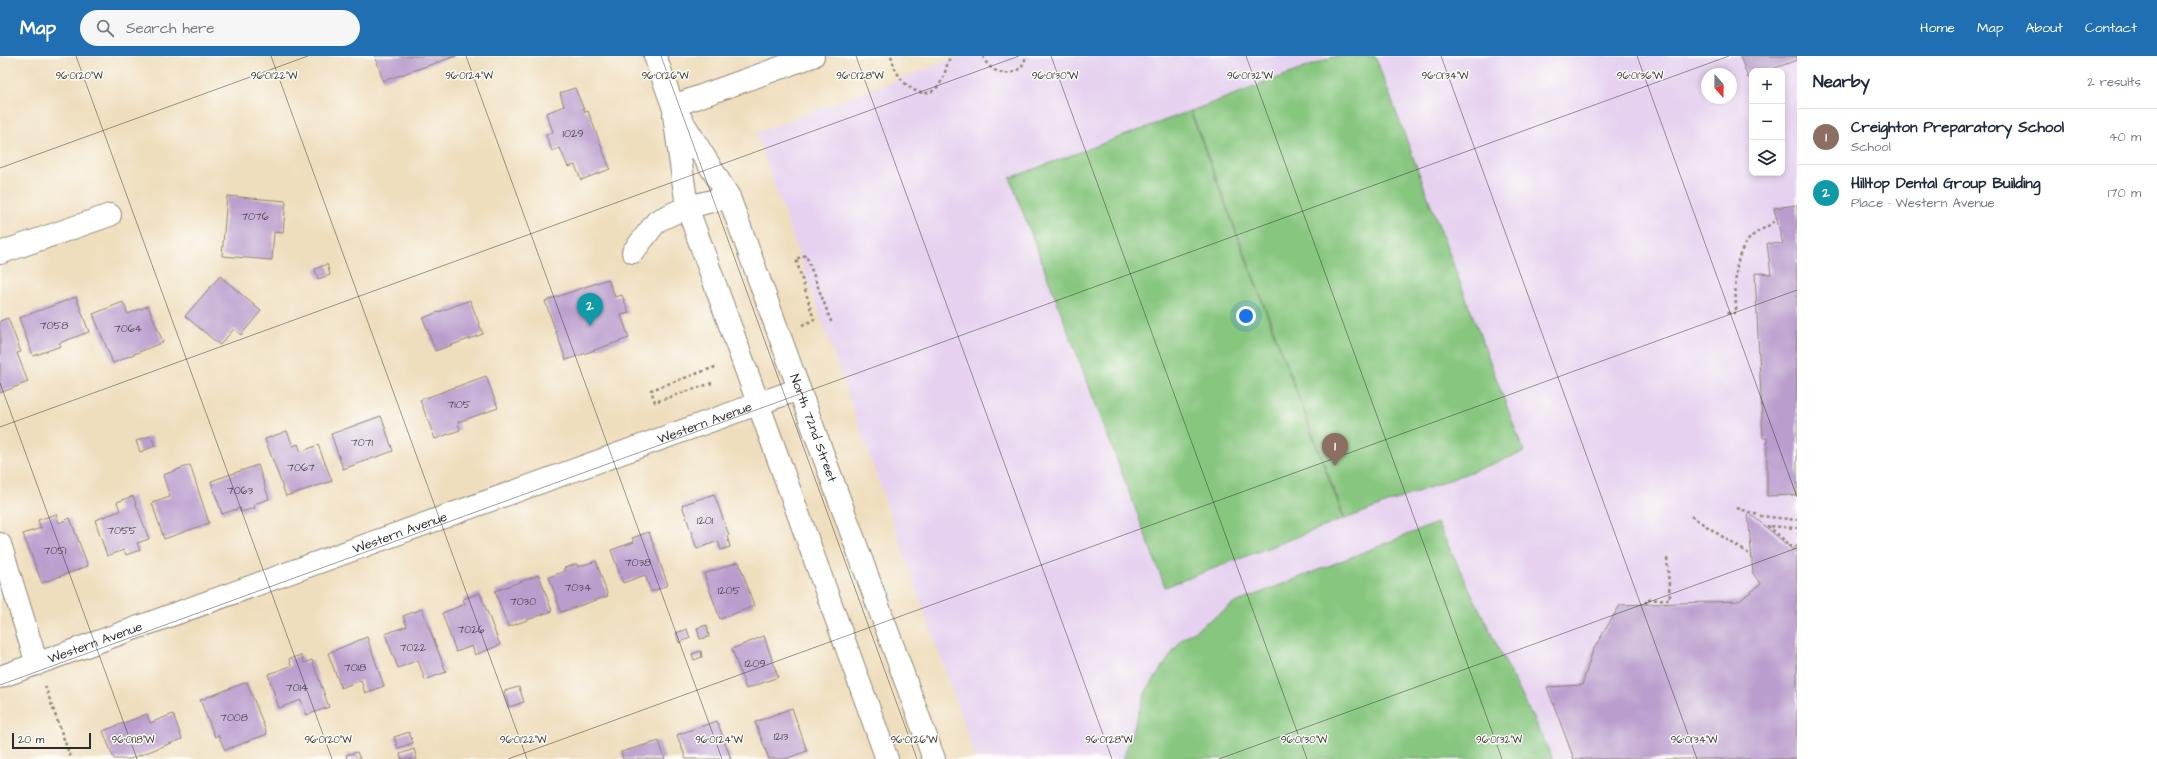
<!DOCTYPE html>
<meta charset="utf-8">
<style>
body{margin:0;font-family:"Architects Daughter",sans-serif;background:#f6f6f7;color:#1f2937}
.controls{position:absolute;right:12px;top:12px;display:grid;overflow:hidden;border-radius:8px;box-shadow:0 2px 6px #0003}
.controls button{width:36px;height:36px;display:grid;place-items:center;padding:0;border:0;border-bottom:1px solid #e0e1e3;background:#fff;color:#1f2937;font:20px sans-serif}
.compass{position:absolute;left:1701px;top:12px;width:36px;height:36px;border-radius:50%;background:#fff;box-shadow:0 2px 6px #0003;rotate:160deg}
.scale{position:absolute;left:12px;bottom:10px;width:79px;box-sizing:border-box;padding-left:4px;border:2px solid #2b2b2b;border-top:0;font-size:11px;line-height:14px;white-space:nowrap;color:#2b2b2b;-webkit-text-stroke:3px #fdfcf7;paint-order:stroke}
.you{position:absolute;left:1246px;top:260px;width:14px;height:14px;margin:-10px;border:3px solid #fff;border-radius:50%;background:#1a73e8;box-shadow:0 0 0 6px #1a73e833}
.badge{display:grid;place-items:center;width:26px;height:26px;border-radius:50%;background:#1f6fb2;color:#fff;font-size:13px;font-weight:700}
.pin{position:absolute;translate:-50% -33px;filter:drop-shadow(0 1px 2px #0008)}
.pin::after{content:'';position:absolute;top:21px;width:14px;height:12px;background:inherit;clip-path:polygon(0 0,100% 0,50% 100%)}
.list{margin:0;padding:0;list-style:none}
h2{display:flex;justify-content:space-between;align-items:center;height:52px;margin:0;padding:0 16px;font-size:17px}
h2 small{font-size:13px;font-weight:400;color:#747a83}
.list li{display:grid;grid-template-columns:26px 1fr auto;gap:12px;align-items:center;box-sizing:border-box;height:56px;padding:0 16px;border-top:1px solid #e0e1e3}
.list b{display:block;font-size:15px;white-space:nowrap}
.list p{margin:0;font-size:13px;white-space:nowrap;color:#747a83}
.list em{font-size:13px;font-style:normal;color:#747a83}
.icon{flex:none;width:22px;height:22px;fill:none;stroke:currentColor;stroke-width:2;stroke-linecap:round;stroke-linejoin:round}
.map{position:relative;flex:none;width:1797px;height:703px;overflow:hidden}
header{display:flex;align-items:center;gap:24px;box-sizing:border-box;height:56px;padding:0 20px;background:#1f6fb2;color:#fff}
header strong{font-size:19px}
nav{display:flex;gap:22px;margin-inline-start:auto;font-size:14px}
.search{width:280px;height:36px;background:#f6f6f7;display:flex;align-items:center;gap:10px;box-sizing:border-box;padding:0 14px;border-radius:22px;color:#747a83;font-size:15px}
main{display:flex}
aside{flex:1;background:#fff}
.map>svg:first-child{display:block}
</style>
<header>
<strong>Map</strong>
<div class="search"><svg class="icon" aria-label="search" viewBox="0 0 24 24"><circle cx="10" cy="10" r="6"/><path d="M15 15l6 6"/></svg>Search here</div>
<nav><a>Home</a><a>Map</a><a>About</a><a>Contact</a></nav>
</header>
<main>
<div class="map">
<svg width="1797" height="703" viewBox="0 0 1797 703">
<rect width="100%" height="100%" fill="#fdfcf7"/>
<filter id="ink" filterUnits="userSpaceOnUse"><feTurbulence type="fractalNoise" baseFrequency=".025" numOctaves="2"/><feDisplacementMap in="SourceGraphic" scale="8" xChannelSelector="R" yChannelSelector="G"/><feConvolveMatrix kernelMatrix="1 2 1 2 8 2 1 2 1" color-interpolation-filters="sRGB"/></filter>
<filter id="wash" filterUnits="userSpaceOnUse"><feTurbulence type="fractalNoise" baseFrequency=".012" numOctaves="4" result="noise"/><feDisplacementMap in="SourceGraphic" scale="16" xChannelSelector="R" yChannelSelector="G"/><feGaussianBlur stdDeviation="0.9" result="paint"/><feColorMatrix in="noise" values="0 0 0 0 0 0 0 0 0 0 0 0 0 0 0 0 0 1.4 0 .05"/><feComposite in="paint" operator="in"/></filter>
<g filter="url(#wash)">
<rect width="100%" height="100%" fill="#efdebd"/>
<path fill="#e6d2f0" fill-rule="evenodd" d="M961,0H1797V703H976L756,77ZM1752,15H1782V117H1752ZM1707,18H1731V42H1707Z"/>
<path fill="#86c67e" stroke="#587854" d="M1336,0H1375L1524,396L1345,463L1191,55Z
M1190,55L1344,463L1165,531L1010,122Z
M1437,467L1553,703H1123L1146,635L1182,583L1235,547Z"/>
<g id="blocks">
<path fill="#ba9dcd" d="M375,0H456L383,25Z
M1740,0H1797V4L1767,15H1752V20L1748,22Z
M575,32L585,56L588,55L610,113L581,124L575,109L568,111L560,92L552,95L546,79L553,76L546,57L564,50L560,37Z
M227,140L286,145L283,177L274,176L272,204L222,200Z
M1797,149V439L1767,440V382H1763L1755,217L1771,218L1767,187L1783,188L1774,152Z
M327,208L330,219L318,223L315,213Z
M220,220L261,255L241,279L234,273L220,289L185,260Z
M608,223L615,241L622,239L629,257L621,259L629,282L566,304L545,245Z
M76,241L89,276L59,287L61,290L33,300L19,262Z
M470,244L483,278L435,295L423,262Z
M123,246L128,258L148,250L163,286L113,307L93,258Z
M8,262L21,296L17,297L28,326L0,337V265Z
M486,320L498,352L458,366L460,374L435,383L420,344Z
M381,360L393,395L343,413L331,378Z
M287,375L293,390L298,388L301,396L318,389L332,425L286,440L265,383Z
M151,380L155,390L140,396L136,385Z
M190,409L209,467L164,483L152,447L170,441L163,419Z
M258,409L269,443L254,448L255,452L241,456L240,452L222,458L211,425Z
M714,438L729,479L727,480L730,491L721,494L718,485L697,493L682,449Z
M133,440L149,483L137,487L140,494L126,499L124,494L107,500L95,464L120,455L117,446Z
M1748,456L1793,494L1797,489V703H1574L1547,631L1582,629L1593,594L1620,549L1739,545L1761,528L1753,518Z
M56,458L59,467L70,462L88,510L42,527L23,478L41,472L38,464Z
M649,476L668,529L651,536L645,519L623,527L611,494L634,486L632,482Z
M596,505L608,540L561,556L549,521L565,515L564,512L577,508L578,511Z
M739,506L754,550L720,563L704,518Z
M539,519L552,555L508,571L495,535Z
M480,537L500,589L475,599L472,590L456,596L442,557L465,548L463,543Z
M422,553L446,616L425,624L418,604L398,612L385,578L407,570L403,560Z
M707,569L709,581L700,583L697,572Z
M687,573L690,582L679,587L676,577Z
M764,580L778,621L746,633L732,593Z
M367,581L384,630L365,637L361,624L341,632L328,597Z
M701,595L702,601L694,604L692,598Z
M301,599L304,607L312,604L329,651L307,659L301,644L279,652L268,618L291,610L289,603Z
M247,626L267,678L225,694L218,679L215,681L200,644Z
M519,631L524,646L509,651L504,635Z
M792,652L807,695L785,703H769L755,666Z
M147,658L150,667L173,658L182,683L130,703H114L103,675Z
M717,665L731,703H686L677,679Z
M409,676L413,687L398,692L394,681Z
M659,685L665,703H623L621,696Z
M414,693L417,703H402L400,698Z
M357,696L360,703H347L346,699Z"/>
</g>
</g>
<g filter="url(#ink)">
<use href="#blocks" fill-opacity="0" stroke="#8d8474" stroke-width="1"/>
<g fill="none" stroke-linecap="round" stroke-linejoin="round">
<g stroke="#8d8474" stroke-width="24">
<g id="minor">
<path d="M673,50L813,0"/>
<path d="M633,196L657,165L687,151L729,141"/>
<path d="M0,197L110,159"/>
<path d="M0,488L37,608"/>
<path id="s1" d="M0,621L799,333"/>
</g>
</g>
<g stroke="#8d8474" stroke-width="24">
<g id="major">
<path id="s2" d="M655,0L673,50L729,141L934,703"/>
<path d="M674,59L687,151L887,703"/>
</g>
</g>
<path stroke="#8d8474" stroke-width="2.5" stroke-dasharray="3 3" stroke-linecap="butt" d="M891,0C893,6 894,12 898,18C907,34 929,47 941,26C946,18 946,8 951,0
M983,0C990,21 1021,25 1026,0
M1727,257H1736C1736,230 1731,201 1752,180C1760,173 1770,171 1777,162
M802,269L814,264L796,203L806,199L832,268
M712,327L655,346L651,334L718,310
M1737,452L1761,460L1797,464
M1691,460L1752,500
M1789,491L1791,490L1768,470L1797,472
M1646,548V544L1670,543L1667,502
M45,630L71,703"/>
<use href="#minor" stroke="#fff" stroke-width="22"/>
<use href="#major" stroke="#fff" stroke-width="22"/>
</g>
</g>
<path fill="none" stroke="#2b2b2b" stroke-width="1" stroke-opacity="0.45" d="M76,0L332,703M271,0L527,703M466,0L722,703M661,0L917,703M856,0L1112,703M1051,0L1307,703M1246,0L1502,703M1441,0L1697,703M1637,0L1797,441M0,112L308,0M0,327L137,703M0,371L1019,0M0,629L1729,0M508,703L1797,234M1219,703L1797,492"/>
<g text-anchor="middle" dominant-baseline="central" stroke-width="3" stroke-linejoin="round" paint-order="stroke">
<g font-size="11" fill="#4f4854">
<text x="573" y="77">1029</text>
<text x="255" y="160">7076</text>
<text x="54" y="269">7058</text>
<text x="128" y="272">7064</text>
<text x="459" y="348">7105</text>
<text x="362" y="386">7071</text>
<text x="301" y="411">7067</text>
<text x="240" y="434">7063</text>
<text x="705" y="464">1201</text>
<text x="122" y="474">7055</text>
<text x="55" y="494">7051</text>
<text x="638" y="506">7038</text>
<text x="578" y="531">7034</text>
<text x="729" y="534">1205</text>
<text x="523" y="545">7030</text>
<text x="471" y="573">7026</text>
<text x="413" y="591">7022</text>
<text x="755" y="607">1209</text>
<text x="355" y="611">7018</text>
<text x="297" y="631">7014</text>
<text x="234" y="661">7008</text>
<text x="781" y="680">1213</text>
</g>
<g font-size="13" fill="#2b2b2b" stroke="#fdfcf7">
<text stroke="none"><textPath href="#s1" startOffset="749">Western Avenue</textPath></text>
<text stroke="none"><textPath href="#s2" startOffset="406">North 72nd Street</textPath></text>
<text stroke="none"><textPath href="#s1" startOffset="425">Western Avenue</textPath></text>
<text stroke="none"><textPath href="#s1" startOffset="101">Western Avenue</textPath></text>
</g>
</g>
<g font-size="10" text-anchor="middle" fill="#2b2b2b" stroke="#fdfcf7" stroke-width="3" stroke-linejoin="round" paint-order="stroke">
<text x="1640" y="23">96°01'36"W</text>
<text x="79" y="23">96°01'20"W</text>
<text x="274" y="23">96°01'22"W</text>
<text x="469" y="23">96°01'24"W</text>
<text x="665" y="23">96°01'26"W</text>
<text x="860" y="23">96°01'28"W</text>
<text x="1055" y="23">96°01'30"W</text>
<text x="1250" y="23">96°01'32"W</text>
<text x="1445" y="23">96°01'34"W</text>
<text x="133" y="687">96°01'18"W</text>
<text x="328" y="687">96°01'20"W</text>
<text x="523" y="687">96°01'22"W</text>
<text x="719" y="687">96°01'24"W</text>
<text x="914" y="687">96°01'26"W</text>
<text x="1109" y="687">96°01'28"W</text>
<text x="1304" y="687">96°01'30"W</text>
<text x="1499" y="687">96°01'32"W</text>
<text x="1694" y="687">96°01'34"W</text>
</g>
</svg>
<div class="controls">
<button>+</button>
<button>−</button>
<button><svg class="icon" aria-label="layers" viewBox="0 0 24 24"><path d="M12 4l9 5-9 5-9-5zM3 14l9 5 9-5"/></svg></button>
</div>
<svg class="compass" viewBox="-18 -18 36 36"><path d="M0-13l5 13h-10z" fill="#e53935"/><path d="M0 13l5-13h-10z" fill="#747a83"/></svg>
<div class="scale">20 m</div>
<div class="you"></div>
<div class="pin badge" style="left:1335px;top:410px;background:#8d6e63">1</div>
<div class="pin badge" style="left:590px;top:270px;background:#0f9aa8">2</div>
</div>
<aside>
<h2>Nearby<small>2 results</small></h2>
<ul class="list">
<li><span class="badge" style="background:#8d6e63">1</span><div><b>Creighton Preparatory School</b><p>School</p></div><em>40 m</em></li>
<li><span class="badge" style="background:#0f9aa8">2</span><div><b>Hilltop Dental Group Building</b><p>Place · Western Avenue</p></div><em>170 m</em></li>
</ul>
</aside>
</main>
